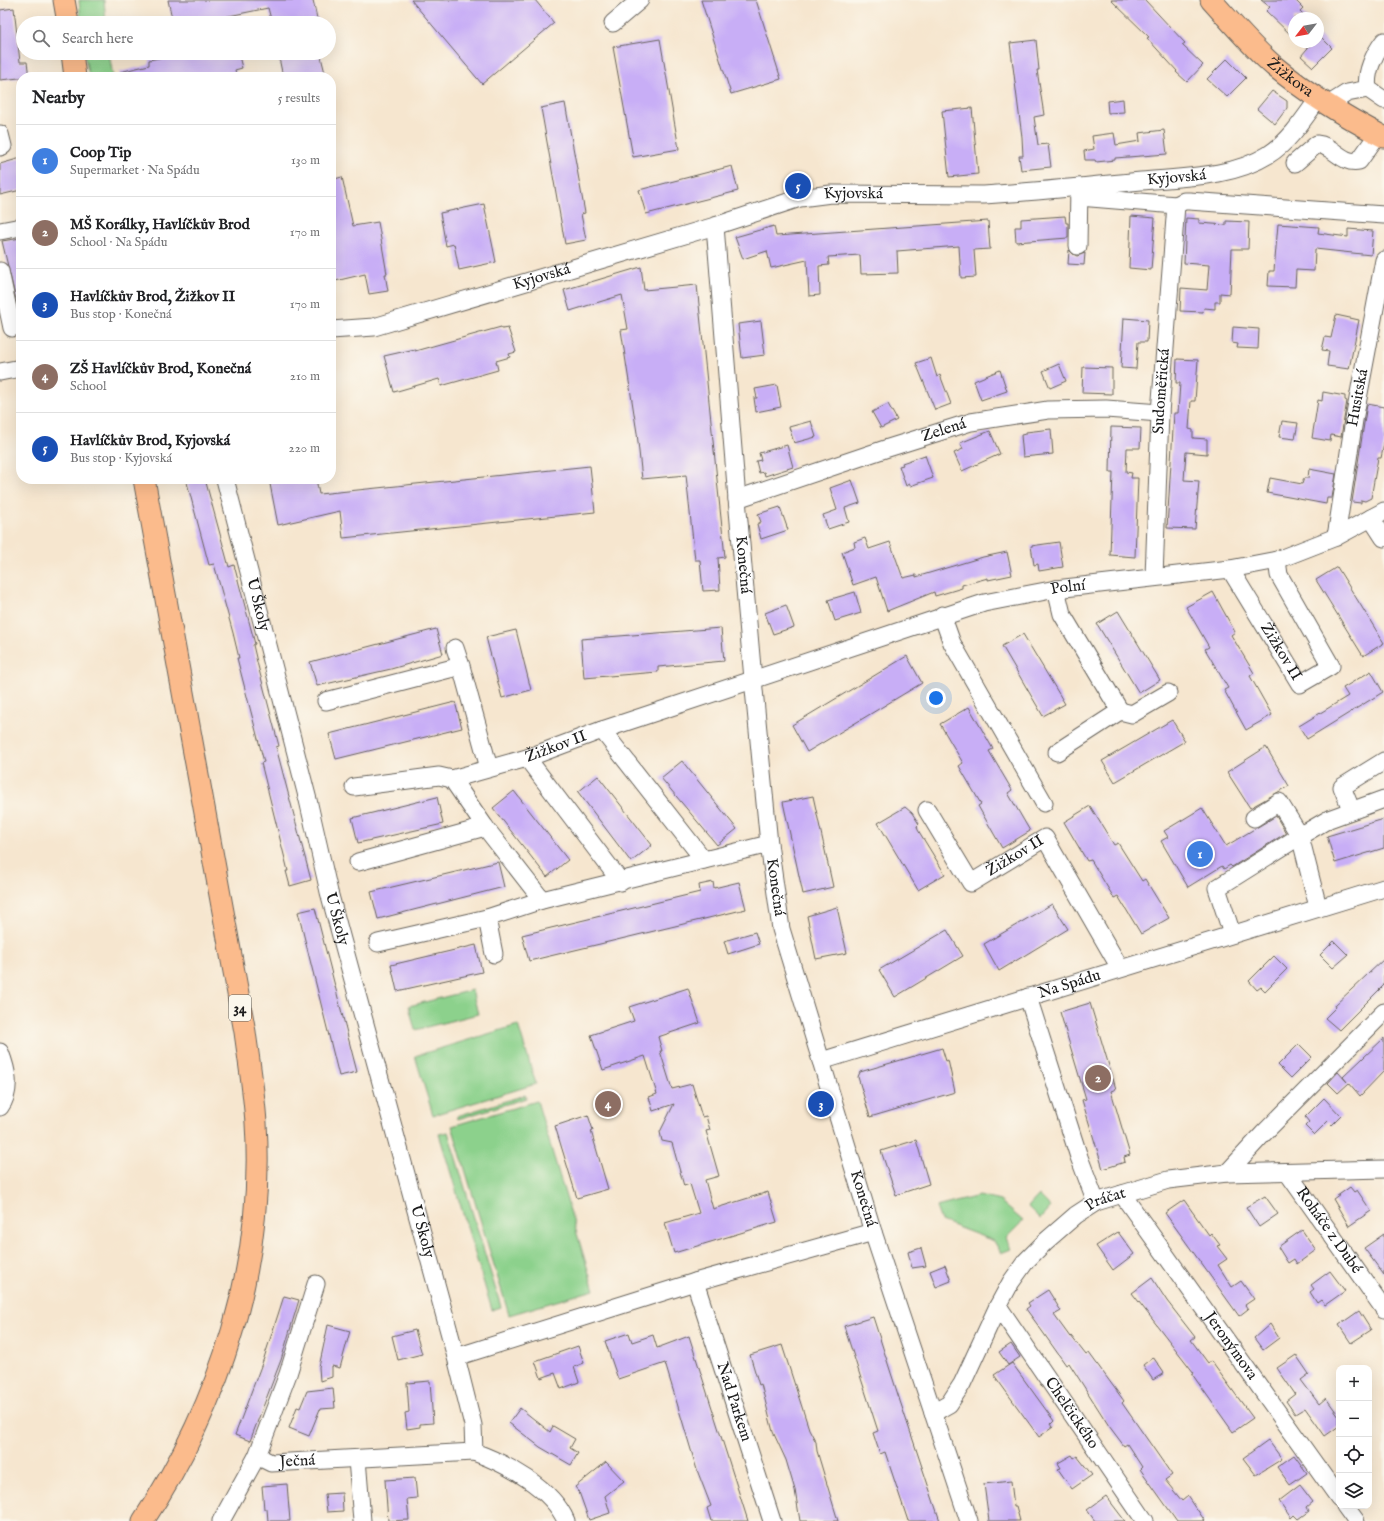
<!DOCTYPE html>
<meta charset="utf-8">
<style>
body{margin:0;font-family:"IM FELL English",serif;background:#f2f2f2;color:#202124}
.controls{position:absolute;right:12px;bottom:12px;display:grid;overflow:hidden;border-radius:8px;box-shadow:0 4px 16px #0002}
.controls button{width:36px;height:36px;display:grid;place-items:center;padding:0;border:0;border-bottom:1px solid #e0e0e0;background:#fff;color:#202124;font:20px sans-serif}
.compass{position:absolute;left:1288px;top:12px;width:36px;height:36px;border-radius:50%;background:#fff;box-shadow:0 4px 16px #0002;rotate:239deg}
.you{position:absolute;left:936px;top:698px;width:14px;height:14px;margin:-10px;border:3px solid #fff;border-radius:50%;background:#1a73e8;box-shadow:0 0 0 6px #1a73e833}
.badge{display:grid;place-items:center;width:26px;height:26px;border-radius:50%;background:#1a73e8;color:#fff;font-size:13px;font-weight:700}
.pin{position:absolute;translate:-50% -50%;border:2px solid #fff;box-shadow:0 1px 4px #0006}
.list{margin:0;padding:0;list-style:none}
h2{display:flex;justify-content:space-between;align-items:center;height:52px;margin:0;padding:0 16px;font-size:17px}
h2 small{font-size:13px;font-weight:400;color:#757577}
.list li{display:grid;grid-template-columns:26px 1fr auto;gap:12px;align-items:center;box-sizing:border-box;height:72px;padding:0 16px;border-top:1px solid #e0e0e0}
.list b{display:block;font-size:15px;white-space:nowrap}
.list p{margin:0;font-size:13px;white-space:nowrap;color:#757577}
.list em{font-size:13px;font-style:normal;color:#757577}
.icon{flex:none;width:22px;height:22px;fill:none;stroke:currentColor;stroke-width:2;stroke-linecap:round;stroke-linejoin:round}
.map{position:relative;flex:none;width:1384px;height:1521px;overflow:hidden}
.search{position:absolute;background:#fff;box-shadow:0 4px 16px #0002;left:16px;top:16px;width:320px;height:44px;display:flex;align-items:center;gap:10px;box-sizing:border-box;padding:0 14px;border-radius:22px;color:#757577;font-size:15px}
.panel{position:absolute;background:#fff;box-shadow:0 4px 16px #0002;left:16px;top:72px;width:320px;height:412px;border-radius:16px}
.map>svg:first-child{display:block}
</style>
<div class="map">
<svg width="1384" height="1521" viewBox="0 0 1384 1521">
<rect width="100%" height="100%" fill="#fbf7ec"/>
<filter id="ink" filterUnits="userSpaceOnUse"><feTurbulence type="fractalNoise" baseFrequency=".025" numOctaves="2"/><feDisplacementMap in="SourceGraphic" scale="8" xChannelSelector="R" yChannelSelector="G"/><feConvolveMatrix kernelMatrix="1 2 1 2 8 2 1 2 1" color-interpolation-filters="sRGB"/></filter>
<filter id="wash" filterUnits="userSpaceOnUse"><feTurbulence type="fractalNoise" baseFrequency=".012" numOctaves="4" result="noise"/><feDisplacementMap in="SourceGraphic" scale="16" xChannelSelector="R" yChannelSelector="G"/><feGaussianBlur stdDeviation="0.9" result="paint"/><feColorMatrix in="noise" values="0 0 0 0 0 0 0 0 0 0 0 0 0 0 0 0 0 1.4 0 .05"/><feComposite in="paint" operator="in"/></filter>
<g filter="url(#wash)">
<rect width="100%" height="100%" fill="#f6e6cf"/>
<path fill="#8cd18c" stroke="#547654" d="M79,0H104L106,23H81Z
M84,53H109L113,77H89Z
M472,990L478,1014L415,1030L409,1006Z
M518,1025L536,1084L433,1115L415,1056Z
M525,1095L526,1098L458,1119L457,1116Z
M537,1101L594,1290L509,1315L452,1126Z
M448,1132L501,1307L492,1310L439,1134Z
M1039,1195L1051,1207L1040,1219L1028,1207Z
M979,1196L1000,1201L1023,1221L1006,1238L1011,1249L1001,1253L994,1241L941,1221L936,1207Z"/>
<g id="blocks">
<path fill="#c8aef6" d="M168,0H313L318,23H272L268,8L224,17L226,23H173Z
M411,0H535L554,23L482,84Z
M701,0H756L781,79L731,94Z
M1111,0H1145L1185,43L1182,45L1203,65L1187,82L1176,72L1177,71L1147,38L1149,37Z
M1261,0H1295L1303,8L1300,11L1307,18H1294V33L1292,36L1266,11L1270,7Z
M14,8L20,62H27L29,77L0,80V10Z
M1319,35L1332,48L1313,67L1301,56L1313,42H1318Z
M660,39L679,149L633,157L613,47Z
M1036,40L1039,70H1037L1044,115L1034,117L1038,145L1048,144L1051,167L1021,170L1019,156H1023L1022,137L1010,43Z
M183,53H232L233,57L239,56L242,68L235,70L237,77H121L120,72L149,65V60Z
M278,53H320L326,77H283Z
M1227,59L1246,78L1227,97L1207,79Z
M1272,91L1287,101V108L1275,124L1257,109Z
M1123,99L1124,112L1108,113L1107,101Z
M565,103L585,213L581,214L586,240L565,244L541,108Z
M972,108L978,174L949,177L942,111Z
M1164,130L1167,154L1115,158V160L1096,162L1095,160H1085L1084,151L1094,149L1092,136L1114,133L1116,145L1140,141L1139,133Z
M21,158V190L0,195V164Z
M732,166L738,191L646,214L639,190Z
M342,177L353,226L378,222L387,274H385L388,291L369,294L365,274L331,282V180Z
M484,204L496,262L459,270L454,244L446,246L440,213Z
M1065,216L1066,223H1068V238L1016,242L1015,227H1021V219Z
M1131,216L1155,218L1151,270L1129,268Z
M1186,218L1199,219V223L1226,225V221L1249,222L1248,249H1232L1230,294L1220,293V302H1215V309L1204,308L1203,312L1180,311L1181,288L1207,290L1209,265L1184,263Z
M988,221L990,249L974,250L976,277L961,278L959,246L897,251L898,273L861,274L860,255L828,257L829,265L819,266L820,295L809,296L807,260L771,268L767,251L743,259L735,237L774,226L776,236Z
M1278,224L1319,227L1318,233L1348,237V229L1373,231L1371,255L1315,249L1314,271L1296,270L1295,287L1268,286L1269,271H1274Z
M21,238V307L18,308L2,241Z
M1069,250L1073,254L1077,256L1085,253L1084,265L1068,264Z
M641,267L644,290L697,285L725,557L718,558L720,590L703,591L700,560H695L686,475L642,479L637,433L621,330L628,329L622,295L570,311L564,290Z
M1336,315L1359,320L1349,369L1327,366L1329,351L1322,350L1325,337L1331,338Z
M1124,318L1148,320L1147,342H1138L1136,369L1121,368Z
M761,321L765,355L742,358L738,324Z
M501,327L502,329L508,328L516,352L509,354L510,357L496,361L498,370L441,386L439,379L394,392L384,356L415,349V351Z
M1233,327L1259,329L1258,349L1237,348L1238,344L1232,343Z
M931,358L937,377L940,375L951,404L935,410L916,363Z
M1177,359L1198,360L1195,401H1191L1189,429L1193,430V438L1207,439V454L1186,452L1184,480L1199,481L1195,529L1167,528L1174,413H1178L1180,383H1176Z
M1059,364L1066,381L1050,388L1043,371Z
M1083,367L1112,368V394L1082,393Z
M1000,370L1007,391L981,400L974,381Z
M777,385L781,407L756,412L754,398H757L755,389Z
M1323,392L1345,396V400L1347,401L1341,437L1331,435L1330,441L1312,438L1318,400L1322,401Z
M888,404L897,420L881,428L872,412Z
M1367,404L1384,407V444L1381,458H1378L1371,498L1365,501L1361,500V503L1352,502Z
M811,421L816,437L794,443L789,427Z
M1282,421L1298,423L1295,439L1279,437Z
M1111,427L1141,428L1140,448H1127L1126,472L1132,473L1131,478H1138L1135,557L1110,555L1113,472H1110Z
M1051,429L1053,454L1023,457L1021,435L1026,434V432Z
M990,431L1000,454L962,471L954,453L963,449L960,443Z
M787,445L793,467L765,476L764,472L759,473L756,461L761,460L759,453Z
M925,455L933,478L910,486V484L906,486L899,466L903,465L902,463Z
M590,466L595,512L343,538L340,511L278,525L269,479H316L319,494Z
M1309,469L1336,474L1332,498H1327L1326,504L1267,493L1270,478L1302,484L1304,478H1308Z
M186,479H205L229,567L234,565L255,644L253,645L257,662L279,746L276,747L311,880L290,886L286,871H288L261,763L264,762L237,658H239L233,633L214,564L209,565Z
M852,480L860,503L845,508L849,522L828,529L823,515L837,510L830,488Z
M780,507L788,530L761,539L757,524L761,522L758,514Z
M865,538L869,549L890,542L903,578L916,575V577L983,557L1007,552L1012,575L988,580V578L962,585V588L935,596L934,592L887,611L876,577L853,585L842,552L855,547L854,542Z
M1059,542L1063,567L1039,571L1038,564L1034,565L1031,546Z
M1337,567L1384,643L1363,656L1316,580Z
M855,592L861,613L835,621L828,600Z
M1213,592L1235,632L1231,635L1254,673L1250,676L1272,715L1246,730L1224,690L1228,688L1205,649L1209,647L1186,607Z
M786,605L794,627L773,634L765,613Z
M1118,611L1160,680L1139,693L1097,624Z
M721,628L724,661L658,667V672L584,678L581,639Z
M436,629L443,654L391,669L317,686L310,662Z
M516,630L531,690L502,698L486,637Z
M1023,634L1065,704L1043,716L1002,646Z
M907,656L922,683L807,752L792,725Z
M1371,671L1383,692L1307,739L1299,726L1348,696L1343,688Z
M455,702L462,728L336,759L329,734Z
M969,707L993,749L989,751L1012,790L1008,793L1030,831L1002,848L978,806L981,804L959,766L963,763L940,724Z
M1172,720L1185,741L1115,782L1102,761Z
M1266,747L1289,786L1250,808L1227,772Z
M682,761L737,829L717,845L661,778Z
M598,776L652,845L631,862L578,792Z
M514,791L568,860L547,877L493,808Z
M813,796L833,887L803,894L783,802Z
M437,797L443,824L358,843L352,818Z
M1090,806L1114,845L1118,843L1142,881L1145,879L1169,918L1141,934L1118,896L1114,898L1091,860L1087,861L1064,822Z
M905,807L912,813L919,824L917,826L918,830L945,874L918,890L878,823Z
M1202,808L1226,846L1276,816L1286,833L1232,867L1230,865L1224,869L1222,866L1188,887L1161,841L1168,837L1164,831Z
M1384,819V848L1335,863L1327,836Z
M498,862L504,887L378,919L371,892Z
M713,882L714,888L739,882L746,909L529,961L522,935L700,892L699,885Z
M1052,904L1068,929L999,971L984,944Z
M837,907L847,953L816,959L807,916Z
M315,908L357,1072L339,1076L298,912Z
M947,930L963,956L895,997L879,970Z
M755,932L759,944L728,954L724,941Z
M1334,941L1348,955L1333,968L1320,955Z
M476,945L482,972L397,991L391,965Z
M1274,956L1287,969L1265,991L1261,987L1257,990L1249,981Z
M1384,959V985L1339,1030L1325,1018L1336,1007L1335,1005Z
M688,988L700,1023L658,1037L662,1051H660L672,1089L692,1084L702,1117L706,1116L710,1130L706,1131L719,1176L705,1180L713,1209L768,1192L777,1222L674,1253L665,1223L699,1213L690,1184L684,1186L672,1143L662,1141L660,1132L674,1104L653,1111L649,1097L657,1094L645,1056L603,1070L591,1035L634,1021L629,1007Z
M1090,1003L1116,1089L1111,1091L1130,1155L1124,1157L1125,1162L1103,1169L1082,1100L1086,1099L1060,1012Z
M1384,1038V1071L1360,1096L1349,1083L1338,1093L1328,1083L1338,1072L1347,1082L1343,1077Z
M1299,1044L1312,1057L1291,1078L1278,1065Z
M942,1048L946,1061L948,1060L955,1092L870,1117L858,1077L860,1072Z
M1324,1098L1341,1116L1332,1125L1328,1121L1314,1135L1305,1126L1309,1122L1305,1117Z
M588,1115L593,1130L591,1131L608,1189L577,1198L555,1126Z
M916,1140L929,1184L896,1195L881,1151Z
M1350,1187L1354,1192L1357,1190L1371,1211L1349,1226L1333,1199Z
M1265,1196L1278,1214L1259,1227L1246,1207Z
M1184,1200L1209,1235L1211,1233L1220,1245L1217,1246L1227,1259L1218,1265L1232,1287L1241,1281L1254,1299L1245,1305L1248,1309L1239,1316L1165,1213Z
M1302,1230L1316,1250L1297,1264L1294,1259L1288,1263L1278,1247Z
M1118,1232L1134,1254L1113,1270L1096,1246Z
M1384,1234V1275L1364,1248Z
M921,1248L926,1266L912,1268L908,1252Z
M945,1265L951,1281L936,1287L930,1271Z
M1330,1271L1345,1291L1325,1305L1321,1300L1317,1303L1310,1292L1314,1289L1311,1285Z
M1152,1278L1167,1301L1195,1337L1191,1340L1208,1363L1211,1361L1253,1418L1233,1432L1192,1374L1194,1373L1132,1293Z
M1048,1290L1061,1311L1054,1315L1070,1337L1071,1336L1086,1355L1089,1353L1124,1401L1122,1403L1172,1475L1165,1480L1182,1501L1188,1496L1205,1521H1177L1140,1469L1142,1467L1127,1444L1124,1446L1109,1426L1069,1363L1066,1365L1037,1324L1026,1309L1030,1306L1028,1303Z
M284,1296L299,1300L281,1360L250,1441L235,1435L264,1358Z
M1359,1311L1371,1330L1351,1343L1339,1325Z
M873,1317L900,1401L940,1521H908L885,1452L880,1454L873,1433L878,1431L844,1326Z
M1270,1324L1279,1338L1263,1350L1254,1338Z
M328,1325L350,1331L340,1368L332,1366V1377L320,1381L319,1367Z
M415,1330L422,1354L398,1360L392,1336Z
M629,1333L632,1342L653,1335L657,1348L689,1336L748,1521H711L707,1508L711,1506L697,1470L665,1363L618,1379L605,1341Z
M1011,1344L1020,1357L1008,1365L999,1352Z
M782,1345L809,1429L816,1442L817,1451L838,1521H800L795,1490L786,1460L773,1432L761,1384L759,1385L750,1355Z
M578,1346L584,1363L574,1367L579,1382L561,1389L555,1373L541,1378L535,1361Z
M1296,1355L1309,1374L1301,1380L1319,1404L1326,1398L1339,1416V1426L1325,1436L1305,1408L1295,1414L1286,1401L1295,1394L1277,1368Z
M1153,1357L1164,1373L1153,1380L1143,1365Z
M1012,1363L1054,1421L1051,1424L1053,1427L1039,1437L994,1375Z
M430,1381L433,1423L420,1424V1427L407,1429L405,1413L409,1412L407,1383Z
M333,1388L335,1408L320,1409L309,1436L289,1428L297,1407L300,1408L307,1391Z
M520,1408L550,1432L553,1426L575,1439L570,1448L578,1453L571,1465L540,1447L509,1423Z
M1268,1440L1282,1459L1256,1475L1243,1458Z
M1072,1455L1074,1458L1077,1456L1092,1475L1072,1489L1058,1469L1061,1468L1058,1463Z
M1294,1455L1307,1473L1290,1485L1277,1467Z
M606,1462L624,1481L605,1496L610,1513L589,1520L579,1492L575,1487Z
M415,1478L417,1498L407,1499L409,1520L388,1521L385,1480Z
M1011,1481L1014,1506H1016L1020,1521H989L984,1484Z
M287,1484L290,1521H268L267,1509H264L262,1486Z
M1300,1485L1313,1502L1307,1507L1309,1511L1298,1519L1294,1515L1291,1518L1279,1501Z
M342,1493L343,1511L327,1512L325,1494Z
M1106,1496L1125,1521H1095L1087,1510Z"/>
</g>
</g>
<g filter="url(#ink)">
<use href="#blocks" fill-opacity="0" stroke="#68635b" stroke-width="1"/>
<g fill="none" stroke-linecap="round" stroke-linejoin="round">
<g stroke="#68635b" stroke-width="19">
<g id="minor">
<path d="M613,23L640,0"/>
<path d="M1368,89L1384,100"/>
<path d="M1328,105L1347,93L1368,89C1365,73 1374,54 1384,41"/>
<path d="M0,134L3,146L0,147"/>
<path d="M1295,163L1317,144C1333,145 1342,165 1359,161L1378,134"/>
<path d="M1079,197L1176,205"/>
<path d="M1176,205L1184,201H1189L1384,215"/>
<path id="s1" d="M715,226L737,499L753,679L769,844L781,929L873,1232L969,1521"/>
<path d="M0,231L21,227"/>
<path d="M1078,246L1079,187"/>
<path d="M0,271L12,328"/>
<path id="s2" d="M331,330L374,327L715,226L800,198L831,194L984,195L1011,193C1054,190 1098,185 1141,181C1183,177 1231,178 1268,155C1289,142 1304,119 1318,99"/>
<path d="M0,372L21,368"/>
<path id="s3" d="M225,479L308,800L329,892L456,1357L473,1425L474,1452C507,1464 552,1488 566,1521"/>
<path id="s4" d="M737,499L885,449L971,422L1048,410L1106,409L1160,413"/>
<path d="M1371,518L1384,538"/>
<path id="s5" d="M1336,537L1354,420L1384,260"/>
<path id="s6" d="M1230,569L1300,684L1331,666L1279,575L1277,560"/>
<path id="s7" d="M1154,577L1160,413L1176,205"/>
<path d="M1056,589L1062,614L1120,711"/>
<path d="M942,615L952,643L1044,803"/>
<path d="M455,648L461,666"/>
<path d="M326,701L461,666L489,768"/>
<path d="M602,730L704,860"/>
<path d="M1057,752L1120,711L1132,714L1168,693"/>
<path d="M527,758L621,882"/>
<path d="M452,779L485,827L542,900"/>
<path id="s8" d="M354,787L439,776L452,779L527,758L602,730L984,603L1056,589L1230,569L1277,560L1336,537L1384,511"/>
<path d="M1351,809L1342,787L1384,761"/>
<path id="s9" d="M927,810L971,883L1045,838L1120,968"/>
<path d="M358,862L485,827"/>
<path d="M1318,907L1300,836L1329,819L1384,799"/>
<path d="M487,918L494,954"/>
<path d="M1232,934L1217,888L1300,836L1279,802L1254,818"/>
<path d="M378,943L487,918L542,900L769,844"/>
<path d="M1028,997L1079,1157L1096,1202"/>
<path d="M0,1052C7,1070 12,1090 0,1107"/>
<path id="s10" d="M821,1061L1384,888"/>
<path id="s11" d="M1287,1172L1384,1309"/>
<path d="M1227,1173L1263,1134L1384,1012"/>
<path id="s12" d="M1122,1194L1339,1498"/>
<path id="s13" d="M695,1282L772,1521"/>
<path id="s14" d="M316,1284L288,1374L257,1456L271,1463L474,1452"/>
<path id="s15" d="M998,1306L1145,1521"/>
<path d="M456,1357L695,1282L873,1232"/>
<path id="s16" d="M933,1413L949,1404L962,1384L998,1306L1011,1282L1026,1261L1046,1241L1076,1215L1096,1202L1168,1180L1227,1173L1384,1169"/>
<path d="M357,1459L362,1521"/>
<path d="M1345,1506L1356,1521"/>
<path d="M221,1521L257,1456"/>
</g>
</g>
<g stroke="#68635b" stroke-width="23">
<g id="major">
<path d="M64,0L68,23"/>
<path id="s17" d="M1211,0C1231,22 1251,46 1274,66C1308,94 1345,117 1384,137"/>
<path d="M72,53L75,77"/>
<path d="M143,1521C221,1403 265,1265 256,1123C254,1092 249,1062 245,1032L144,479"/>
</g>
</g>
<use href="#minor" stroke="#fff" stroke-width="17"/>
<use href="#major" stroke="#fbbb8c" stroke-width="21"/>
</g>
</g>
<g text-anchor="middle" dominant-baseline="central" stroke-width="3" stroke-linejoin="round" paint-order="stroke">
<rect fill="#fbf7ec" stroke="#5f5e5a" stroke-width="1" x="229" y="995" width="22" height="26" rx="3"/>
<g font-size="15" font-weight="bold" fill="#1c1c1c">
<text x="240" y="1008">34</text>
</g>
<g font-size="16" fill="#1c1c1c" stroke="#fbf7ec">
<text stroke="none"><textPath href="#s17" startOffset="111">Žižkova</textPath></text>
<text stroke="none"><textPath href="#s2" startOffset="866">Kyjovská</textPath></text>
<text stroke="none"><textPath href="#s2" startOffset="542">Kyjovská</textPath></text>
<text stroke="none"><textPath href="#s2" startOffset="218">Kyjovská</textPath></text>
<text stroke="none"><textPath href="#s7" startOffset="186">Sudoměřická</textPath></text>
<text stroke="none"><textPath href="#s5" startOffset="141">Husitská</textPath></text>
<text stroke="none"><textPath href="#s4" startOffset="218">Zelená</textPath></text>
<text stroke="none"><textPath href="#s1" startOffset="340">Konečná</textPath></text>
<text stroke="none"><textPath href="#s8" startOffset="745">Polní</textPath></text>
<text stroke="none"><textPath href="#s3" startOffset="130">U Školy</textPath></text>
<text stroke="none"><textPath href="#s6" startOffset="97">Žižkov II</textPath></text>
<text stroke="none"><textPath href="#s8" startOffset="208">Žižkov II</textPath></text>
<text stroke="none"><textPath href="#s9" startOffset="137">Žižkov II</textPath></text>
<text stroke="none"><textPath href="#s1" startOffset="664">Konečná</textPath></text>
<text stroke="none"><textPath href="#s3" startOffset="454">U Školy</textPath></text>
<text stroke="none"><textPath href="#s10" startOffset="260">Na Spádu</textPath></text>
<text stroke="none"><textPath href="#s1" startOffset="988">Konečná</textPath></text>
<text stroke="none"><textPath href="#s16" startOffset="283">Práčat</textPath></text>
<text stroke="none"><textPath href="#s3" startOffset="778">U Školy</textPath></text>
<text stroke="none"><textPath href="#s11" startOffset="72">Roháče z Dubé</textPath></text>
<text stroke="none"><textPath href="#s12" startOffset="187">Jeronýmova</textPath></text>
<text stroke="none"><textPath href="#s13" startOffset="126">Nad Parkem</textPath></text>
<text stroke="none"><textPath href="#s15" startOffset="130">Chelčického</textPath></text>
<text stroke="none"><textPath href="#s14" startOffset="224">Ječná</textPath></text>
</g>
</g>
</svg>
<div class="controls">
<button>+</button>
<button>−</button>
<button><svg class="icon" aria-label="locate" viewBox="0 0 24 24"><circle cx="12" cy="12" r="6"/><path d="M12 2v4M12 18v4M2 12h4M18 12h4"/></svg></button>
<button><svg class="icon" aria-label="layers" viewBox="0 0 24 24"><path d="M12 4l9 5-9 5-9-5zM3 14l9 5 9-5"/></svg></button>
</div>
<svg class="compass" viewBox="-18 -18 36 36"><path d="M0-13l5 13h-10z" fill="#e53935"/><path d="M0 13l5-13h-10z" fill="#757577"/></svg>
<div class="you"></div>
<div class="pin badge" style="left:1200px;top:854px;background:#3f7fe0">1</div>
<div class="pin badge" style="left:1098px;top:1078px;background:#8d6e63">2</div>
<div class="pin badge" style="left:821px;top:1104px;background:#1a4fb4">3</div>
<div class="pin badge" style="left:608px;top:1104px;background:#8d6e63">4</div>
<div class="pin badge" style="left:798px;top:186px;background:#1a4fb4">5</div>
<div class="search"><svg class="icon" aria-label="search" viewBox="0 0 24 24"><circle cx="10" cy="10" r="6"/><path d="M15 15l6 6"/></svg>Search here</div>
<section class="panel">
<h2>Nearby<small>5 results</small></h2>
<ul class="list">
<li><span class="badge" style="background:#3f7fe0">1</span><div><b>Coop Tip</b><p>Supermarket · Na Spádu</p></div><em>130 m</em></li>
<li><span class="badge" style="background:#8d6e63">2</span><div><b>MŠ Korálky, Havlíčkův Brod</b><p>School · Na Spádu</p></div><em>170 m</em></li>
<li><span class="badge" style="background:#1a4fb4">3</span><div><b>Havlíčkův Brod, Žižkov II</b><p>Bus stop · Konečná</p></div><em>170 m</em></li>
<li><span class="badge" style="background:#8d6e63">4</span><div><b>ZŠ Havlíčkův Brod, Konečná</b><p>School</p></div><em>210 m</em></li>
<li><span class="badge" style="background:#1a4fb4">5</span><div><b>Havlíčkův Brod, Kyjovská</b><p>Bus stop · Kyjovská</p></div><em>220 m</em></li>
</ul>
</section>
</div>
